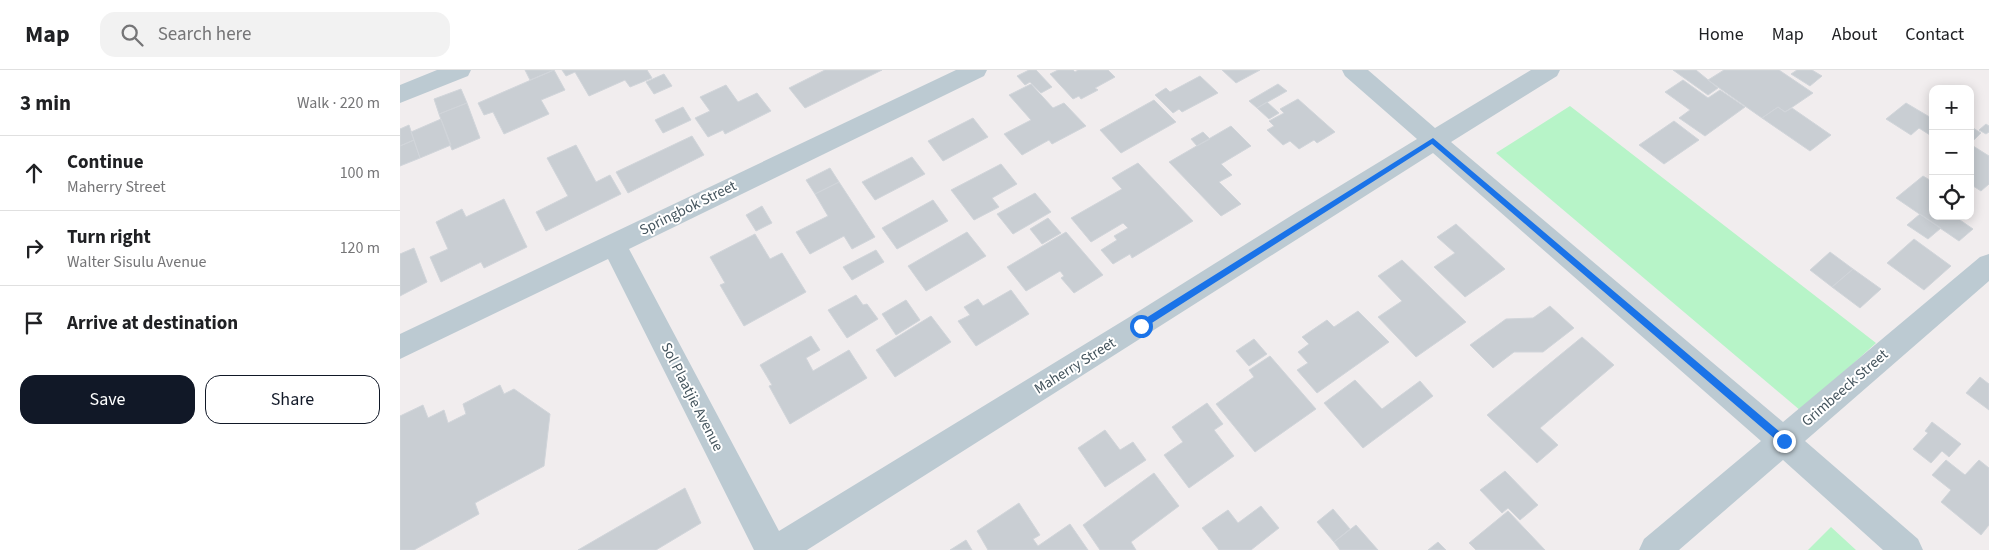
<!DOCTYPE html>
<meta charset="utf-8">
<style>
body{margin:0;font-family:"Source Sans 3",sans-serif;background:#f2f2f2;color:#202124}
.controls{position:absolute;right:15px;top:15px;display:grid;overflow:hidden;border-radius:10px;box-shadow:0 2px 12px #0003}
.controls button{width:45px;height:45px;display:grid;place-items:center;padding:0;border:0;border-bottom:1px solid #e0e0e0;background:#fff;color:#202124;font:25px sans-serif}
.stop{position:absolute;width:15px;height:15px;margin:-11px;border:4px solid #1a73e8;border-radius:50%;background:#fff}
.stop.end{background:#1a73e8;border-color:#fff;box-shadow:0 1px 5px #0008}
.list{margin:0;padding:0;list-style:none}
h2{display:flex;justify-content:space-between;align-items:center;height:65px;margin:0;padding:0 20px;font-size:21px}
h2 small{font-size:16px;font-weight:400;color:#757577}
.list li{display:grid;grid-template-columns:32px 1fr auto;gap:15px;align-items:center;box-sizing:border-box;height:75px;padding:0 20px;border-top:1px solid #e0e0e0}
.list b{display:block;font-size:19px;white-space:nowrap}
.list p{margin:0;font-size:16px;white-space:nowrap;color:#757577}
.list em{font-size:16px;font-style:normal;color:#757577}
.actions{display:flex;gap:10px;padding:15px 20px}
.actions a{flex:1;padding:11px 0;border:1px solid #111827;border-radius:15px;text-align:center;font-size:18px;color:#111827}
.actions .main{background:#111827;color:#fff}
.icon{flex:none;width:28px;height:28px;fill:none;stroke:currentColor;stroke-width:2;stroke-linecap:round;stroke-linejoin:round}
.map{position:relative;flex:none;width:1589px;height:480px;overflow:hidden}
header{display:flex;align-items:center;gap:30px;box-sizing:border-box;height:70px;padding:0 25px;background:#fff;border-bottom:1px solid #e0e0e0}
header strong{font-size:24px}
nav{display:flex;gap:28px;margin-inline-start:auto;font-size:18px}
.search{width:350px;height:45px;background:#f2f2f2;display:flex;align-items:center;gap:12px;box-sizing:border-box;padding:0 18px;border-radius:15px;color:#757577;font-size:19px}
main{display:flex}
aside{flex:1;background:#fff}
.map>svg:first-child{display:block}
</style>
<header>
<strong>Map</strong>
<div class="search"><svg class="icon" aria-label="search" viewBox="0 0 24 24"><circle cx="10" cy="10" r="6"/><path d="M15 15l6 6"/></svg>Search here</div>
<nav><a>Home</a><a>Map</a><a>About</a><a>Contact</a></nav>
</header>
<main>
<aside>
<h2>3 min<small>Walk · 220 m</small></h2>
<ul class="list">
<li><svg class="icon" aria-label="ahead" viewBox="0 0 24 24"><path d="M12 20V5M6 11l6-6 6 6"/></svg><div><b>Continue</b><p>Maherry Street</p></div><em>100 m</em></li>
<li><svg class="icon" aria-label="right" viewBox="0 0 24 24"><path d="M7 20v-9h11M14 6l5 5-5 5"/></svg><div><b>Turn right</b><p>Walter Sisulu Avenue</p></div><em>120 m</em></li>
<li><svg class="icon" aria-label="arrive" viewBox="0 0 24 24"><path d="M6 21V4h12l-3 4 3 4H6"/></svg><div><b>Arrive at destination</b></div></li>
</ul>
<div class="actions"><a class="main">Save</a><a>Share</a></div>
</aside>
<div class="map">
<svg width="1589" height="480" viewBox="0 0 1589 480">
<rect width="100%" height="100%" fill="#f1edee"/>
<path fill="#b7f4c8" d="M1170,36L1476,273L1401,341L1096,83Z
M1431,457L1456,480H1408Z"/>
<path fill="#c9ced3" stroke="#d1d5da" d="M125,0H154L130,10Z
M154,0L165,20L141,30L149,44L104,64L93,42L84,45L78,33Z
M162,0H247L252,8L230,17L225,10L189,26L175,2L166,6Z
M425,0H482L405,38L389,18Z
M629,0H636L652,17L641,23L630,12L625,15L617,6Z
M658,0H673L675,2L678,0H708L715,7L695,18L698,20L681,29L679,26L673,29L650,4Z
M822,0H860L836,13Z
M1273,0H1296L1318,18L1308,25Z
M1324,0H1379L1413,23L1385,42L1378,37L1362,48L1308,10Z
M1397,0H1412L1422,6L1410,16L1391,4Z
M264,4L272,16L254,24L246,12Z
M800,6L818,23L782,42L779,39L773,43L755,25L766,18L770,22Z
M1283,10L1308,28L1320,20L1345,37L1305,66L1279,48L1290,40L1265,22Z
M631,14L653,38L664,33L686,56L652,74L649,70L622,85L604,64L631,50L609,25Z
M878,14L887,21L857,38L849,31Z
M326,15L338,32L357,23L371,41L325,64L323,60L308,67L295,48L310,41L300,27Z
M61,19L67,33L39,44L34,29Z
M898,29L935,62L917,73L914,70L899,79L890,71L883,75L867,60L874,56L869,51L884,43L880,39Z
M754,30L776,52L721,83L700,60Z
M867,32L879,43L869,49L857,38Z
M67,33L80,68L52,80L39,44Z
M1506,33L1533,49V67L1519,58L1511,65L1486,49Z
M283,37L291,50L263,63L255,50Z
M1378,37L1385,42L1392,38L1431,65L1410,81L1362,48Z
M573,48L588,67L543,91L528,71Z
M41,49L51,75L20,88L11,62Z
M1274,51L1299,70L1264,94L1239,75Z
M1586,54L1589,56V62L1586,64L1579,60Z
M9,55L14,70L0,76V59Z
M831,56L851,76L821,94L832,105L819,112L841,134L821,146L769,92Z
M1570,56L1581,63L1574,70L1570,68Z
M803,62L810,69L797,76L791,69Z
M292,66L304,85L228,123L216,102Z
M14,70L20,88L0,96V76Z
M1570,74L1589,86V114L1581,121L1570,114Z
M176,75L196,112L210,105L221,124L146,161L136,142L168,126L147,88Z
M512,87L525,104L475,130L462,112Z
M738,93L793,151L732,188L730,184L713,194L701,180L717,170L714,166L728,158L723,153L691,172L671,148L722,119L712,108Z
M601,94L617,114L592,128L599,137L574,150L551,120Z
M430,98L439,112L415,124L406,110Z
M1523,106L1533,112V146H1565L1560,150L1573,159L1559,171L1496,128Z
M439,112L475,167L452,179L444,166L410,184L396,162L428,146L415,124Z
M635,123L651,142L613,164L597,144Z
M104,129L127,177L84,198L81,192L41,212L30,187L48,179L36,152L62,139L66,147Z
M533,130L548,151L497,179L482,158Z
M362,136L372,153L356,161L346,145Z
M1520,144L1541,158L1528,169L1507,155Z
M648,148L661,163L642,174L630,159Z
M1056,154L1105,199L1065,227L1034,197L1055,183L1037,167Z
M567,162L586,186L526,221L508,196Z
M666,162L703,205L674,223L661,208L664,206L660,201L626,221L607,197Z
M355,164L370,189L382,183L406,222L344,256L320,215L325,213L310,187Z
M1514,169L1551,196L1524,220L1487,193Z
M14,178L27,212L0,226V184Z
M476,180L484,192L452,210L443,197Z
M1430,182L1453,199L1432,217L1410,200Z
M1002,190L1066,252L1016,287L978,247L1002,231L978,206Z
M1453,199L1481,219L1460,238L1432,217Z
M611,220L629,244L576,276L558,251L570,245L564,237L578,229L583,236Z
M456,225L463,235L467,234L478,249L447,268L428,240Z
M506,230L520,250L496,265L482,244Z
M1150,236L1174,258L1143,282H1114L1093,298L1070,275L1106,249L1133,248Z
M958,241L989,272L917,323L897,300L908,293L898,282L909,274L902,267L927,250L934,257Z
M531,246L551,272L495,307L476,280Z
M411,266L420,280L406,288L413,301L449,280L467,308L390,354L369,316L372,315L360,295Z
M1182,267L1214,295L1140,358L1158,375L1137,393L1087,345Z
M854,269L867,284L849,296L836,281Z
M870,286L916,339L855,382L816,334L854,307L849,300Z
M1580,307L1589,314V340L1566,323Z
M955,310L982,339L1020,311L1033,326L963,378L924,333Z
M100,315L104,324L114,319L150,344L144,396L75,433L79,444L14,480H0V346L23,335L28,348L44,340L48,353L66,344L63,334Z
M807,333L823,354L814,360L834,386L789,418L764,385L783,372L772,357Z
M1532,352L1561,374L1549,387L1542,381L1531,393L1513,379L1528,363L1525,361Z
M705,360L720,380L733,372L746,390L705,417L678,378Z
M1546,390L1565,405L1579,390L1589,398V455L1581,465L1541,432L1551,420L1532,405Z
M1105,401L1138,435L1120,450L1108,438L1102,443L1080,420Z
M754,403L779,436L731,472L736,480H700L683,455Z
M285,418L301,453L256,480H178Z
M619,433L640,465L633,469L638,476L670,454L688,480H588L577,461Z
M861,436L879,458L851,480H819L802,458L828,440L838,453Z
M933,439L950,459L934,472L917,452Z
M1108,441L1145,480H1076L1069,473Z
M956,455L978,480H940L934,472Z
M566,470L572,480H550Z
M1038,472L1046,480H1028Z"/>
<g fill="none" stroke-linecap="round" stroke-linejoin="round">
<path fill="#bccad2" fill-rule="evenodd" d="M37,0H71L68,6L0,33V15Z
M556,0H587L584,6L229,179L379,461L731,246L897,142L1017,69L945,6L942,0H968L1035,58L1131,0H1160L1157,6L1051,72L1383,352L1580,187L1589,184V211L1405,371L1518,469L1523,480H1483L1383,390L1279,480H1239L1244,469L1361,371L1033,83L407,480H354L208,189L0,289V264Z"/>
</g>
<path fill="#1a73e8" d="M1033,68L1387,368V374H1381L1032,74L744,258H738V253Z"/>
<g text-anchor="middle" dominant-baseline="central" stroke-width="4" stroke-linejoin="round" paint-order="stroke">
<g font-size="15" fill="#44545d" stroke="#fff">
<text transform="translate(288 138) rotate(-26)">Springbok Street</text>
<text transform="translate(675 296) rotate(-32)">Maherry Street</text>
<text transform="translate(1445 318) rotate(-41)">Grimbeeck Street</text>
<text transform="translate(292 327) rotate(63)">Sol Plaatjie Avenue</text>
</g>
</g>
</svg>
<div class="controls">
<button>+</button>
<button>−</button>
<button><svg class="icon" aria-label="locate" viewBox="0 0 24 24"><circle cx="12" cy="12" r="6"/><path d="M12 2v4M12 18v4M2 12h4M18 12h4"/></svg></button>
</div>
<div class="stop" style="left:741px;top:256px"></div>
<div class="stop end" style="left:1384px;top:371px"></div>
</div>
</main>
